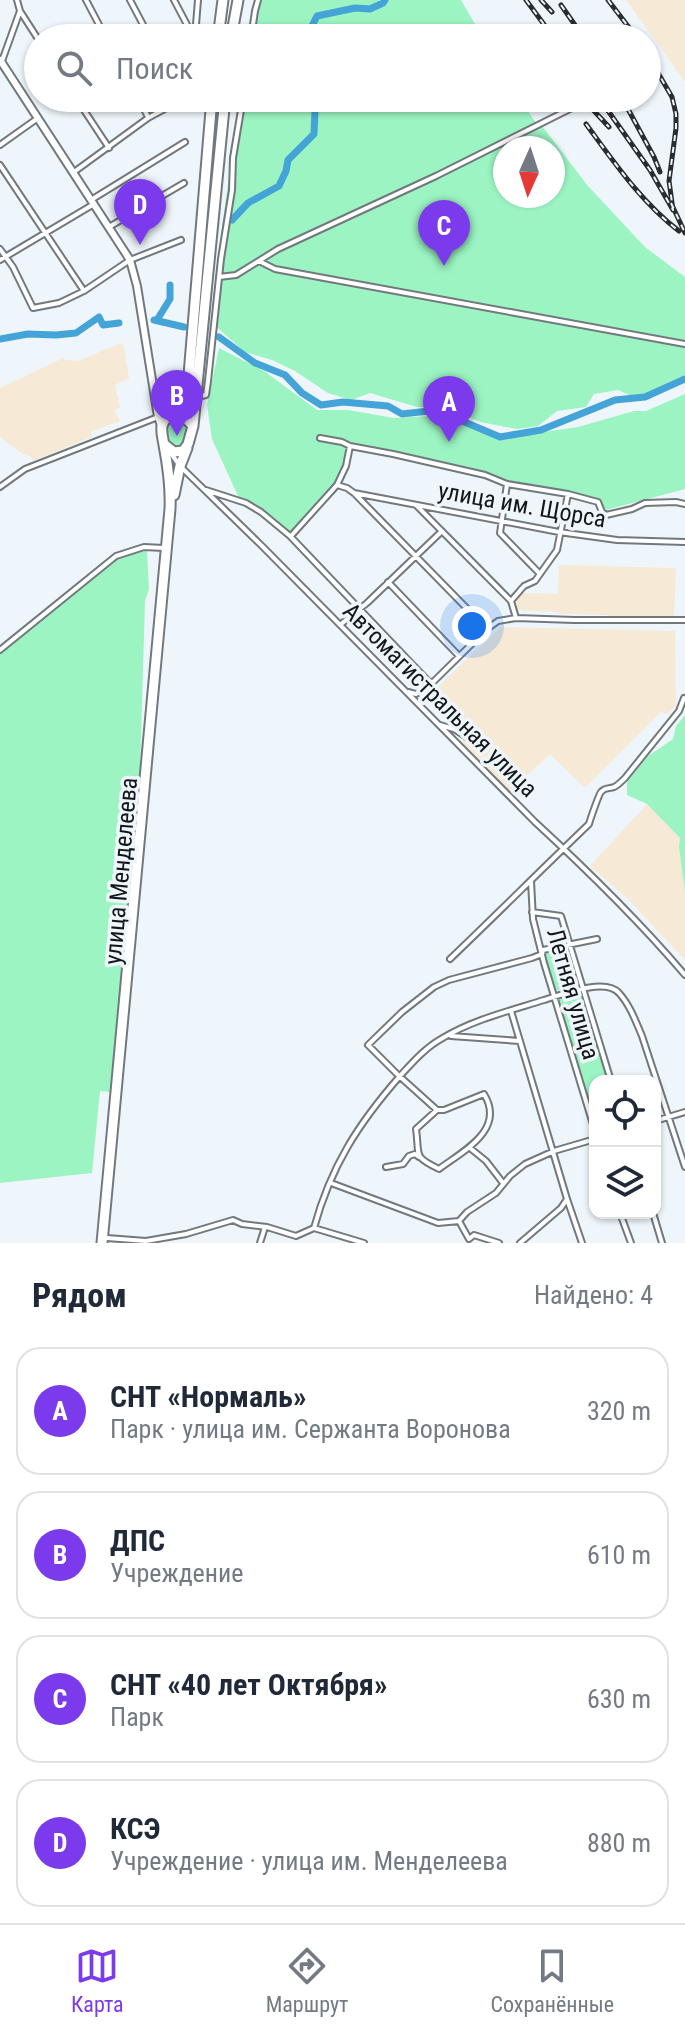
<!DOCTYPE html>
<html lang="ru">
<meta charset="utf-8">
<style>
body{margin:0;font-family:"Roboto Condensed",sans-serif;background:#f6f6f7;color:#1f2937}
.controls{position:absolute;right:24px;bottom:24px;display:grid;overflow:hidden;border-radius:16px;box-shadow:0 2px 6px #0004}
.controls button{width:72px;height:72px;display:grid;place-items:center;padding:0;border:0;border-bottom:2px solid #e0e1e3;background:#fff;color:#1f2937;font:40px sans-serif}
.compass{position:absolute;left:493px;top:136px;width:72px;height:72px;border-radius:50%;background:#fff;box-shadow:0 2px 6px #0004;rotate:183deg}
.you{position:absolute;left:472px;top:626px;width:28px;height:28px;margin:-20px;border:6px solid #fff;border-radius:50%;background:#1a73e8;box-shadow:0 0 0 12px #1a73e833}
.badge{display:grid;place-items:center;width:52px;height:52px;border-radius:50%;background:#7c3aed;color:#fff;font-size:26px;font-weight:700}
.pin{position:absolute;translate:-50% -66px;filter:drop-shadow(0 2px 4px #0008)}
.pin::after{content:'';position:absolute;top:42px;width:28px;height:24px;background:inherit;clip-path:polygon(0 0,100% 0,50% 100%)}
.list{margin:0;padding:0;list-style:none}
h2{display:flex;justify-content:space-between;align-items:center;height:104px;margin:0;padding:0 32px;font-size:34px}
h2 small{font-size:26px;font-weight:400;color:#747a83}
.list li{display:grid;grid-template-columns:52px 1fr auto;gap:24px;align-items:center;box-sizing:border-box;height:128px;margin:0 16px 16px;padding:0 16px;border:2px solid #e0e1e3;border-radius:24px}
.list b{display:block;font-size:30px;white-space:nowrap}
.list p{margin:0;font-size:26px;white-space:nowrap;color:#747a83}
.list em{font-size:26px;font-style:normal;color:#747a83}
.icon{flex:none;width:44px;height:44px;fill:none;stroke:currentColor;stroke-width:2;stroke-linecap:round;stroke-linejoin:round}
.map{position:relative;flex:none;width:685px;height:1243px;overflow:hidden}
.search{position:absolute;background:#fff;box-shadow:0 2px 6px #0004;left:24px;right:24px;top:24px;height:88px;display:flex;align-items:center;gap:20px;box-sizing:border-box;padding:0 28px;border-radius:44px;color:#747a83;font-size:30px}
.sheet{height:680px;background:#fff}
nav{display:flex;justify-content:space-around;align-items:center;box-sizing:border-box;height:112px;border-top:2px solid #e0e1e3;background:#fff;font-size:22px;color:#747a83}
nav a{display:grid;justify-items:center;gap:4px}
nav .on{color:#7c3aed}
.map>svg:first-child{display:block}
</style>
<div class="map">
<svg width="685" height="1243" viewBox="0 0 685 1243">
<rect width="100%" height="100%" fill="#eef6fb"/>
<path fill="#f6e9d5" d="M626,0H685V82L656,41Z
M121,343L124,347L129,378L115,385L120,408L114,410L120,421L91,432L92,437L33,461L31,457L23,454L0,437V388L61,359L78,361Z
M559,565L676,568L674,619L614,618L608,615L561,614L557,612L517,610L516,598L521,593L558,594Z
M501,627L675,631L676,706L667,714L661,712L585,788L550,754L510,792L461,742L467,735L429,695Z
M647,804L680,838L679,847L685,892V960L628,899L590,866Z"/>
<path fill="#9bf4c2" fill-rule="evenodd" d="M256,0H461L483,38H248L252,11Z
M240,98H519L537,124L543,127L587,185L645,247L685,277V382L636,398L618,390L594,394L586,407L557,411L538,426L517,429L480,422L446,407H417L370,393L351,400L328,393L295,371L272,360L245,352L212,323L218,256ZM505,148H553V196H505Z
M219,348L264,371L317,410H348L394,418L432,416L503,438L578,427L634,411H646L685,394V489L606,510L595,497L504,481L433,463L353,446L335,493L288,536L238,496L212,439L207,405Z
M179,418L186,422L190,432L179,451L168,444L165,426L168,421Z
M147,551L149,589L145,601L140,771L110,1092L100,1091L92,1173L0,1183V653L114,559L130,553Z
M685,715V892L679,847L680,838L647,804L627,795V782L648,756L673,739L676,726Z
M567,945L578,986L554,991L542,949Z
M581,991L609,1081H595V1127L556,998Z"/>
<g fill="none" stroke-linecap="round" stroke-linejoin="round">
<path stroke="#45a4d7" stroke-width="7" d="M308,38V34L317,16L355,8L370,9L383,3L385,0
M232,220L248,203L279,186L286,171L288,160L314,134L315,111L319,98
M154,320L184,327
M157,320L170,299V285
M219,337L255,363L285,375L302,393L321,405L343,402L388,406L402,414L429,411L448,415L500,437L541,430L615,400L645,397L685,379
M0,339L28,334L56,335L76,333L99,317L103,325L119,323"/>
<g stroke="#72797e" stroke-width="8">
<path id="minor" d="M17,0L20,11L38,39
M86,0L106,38
M130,0L150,38
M174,0L194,38
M195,37L198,0
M251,38L255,11L258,0
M2,61L20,11
M76,98L109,148
M138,98L148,117
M0,145L38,118
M0,165L84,291
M74,172L148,118L185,98
M91,200L185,142
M109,227L184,183
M0,249L13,267L33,308L59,303L84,291L130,260L181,240
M0,260L94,204
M259,261L275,269L685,344
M219,277L236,275L278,249L436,176L582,103
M197,397L206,395L208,381L221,259L232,190L233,158L243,98
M320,438L342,442L350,446L393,454L485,475L507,484L568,494L598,502L602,512L606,515L632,509L645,503L676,502L685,504
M170,452L180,466L262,546L535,822C586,869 640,922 685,975
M507,484L500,533L540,574
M337,485L347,488L354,493L487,629
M0,487L25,469L158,417
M206,490L246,503L261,512L290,536L431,684
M354,493L559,532L617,540L685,542
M416,505L511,601
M291,536L337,485L346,466L350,446
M388,582L459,656
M516,618L574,620H685
M340,625L367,603L442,531
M0,650L116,556L144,547L164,548
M408,692L416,694L426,689L487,629L498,621L516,618L511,601L524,586L535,581L557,550L568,494
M440,725L454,729L467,737
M531,881L533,919L544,963L595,1131
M532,912L561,916L611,1081
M450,959C497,914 542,869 589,824C590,820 599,794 601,792C605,787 609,789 614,787C617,786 623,780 625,778L679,711L684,698
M511,1011L567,1199L582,1243
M451,1036L520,1041
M484,1094C506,1130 463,1151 439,1169C412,1156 420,1156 416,1129L437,1110H444Z
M437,1110L397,1074L368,1045L402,1012L434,987L449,980L532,958L542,954L543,950L597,939
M655,1121L685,1112
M470,1148L486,1161L503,1183
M386,1167L403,1164L409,1156L415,1154L419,1157
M331,1183L438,1223L459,1221L467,1212L496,1193L510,1176L525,1164L554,1151L595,1139
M620,1213L631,1243
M653,1213L662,1243
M459,1221L469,1239L474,1235L499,1243
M314,1228C331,1166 358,1124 400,1076C412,1063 425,1048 441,1039C472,1020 509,1011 544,1000C561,995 605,977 619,993C630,1005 636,1022 642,1036L685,1167
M107,1238L146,1241L186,1234L233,1220L242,1224L267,1227L296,1236L314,1228L364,1243
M260,1243L265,1227
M520,1243L561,1208L567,1199"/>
</g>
<g stroke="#72797e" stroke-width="10">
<path id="secondary" d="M0,60L130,260L137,286L158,417L162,428
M158,399L163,406L178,413"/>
</g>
<g stroke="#72797e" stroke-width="13">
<path id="trunk" d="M218,38L223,0
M231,38L238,0
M172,416L184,404L188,387L212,98
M193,426L225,98
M174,495L180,466L187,448
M102,1243L170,509C171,488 168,466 164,445C163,439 161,432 162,426C168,408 185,416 193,426L188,444L183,451L174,452L164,444"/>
</g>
<use href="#minor" stroke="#fff" stroke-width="4"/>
<use href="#secondary" stroke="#fff" stroke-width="6"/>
<use href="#trunk" stroke="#fff" stroke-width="9"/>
<g stroke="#2a2d30" stroke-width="5">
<path id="rail" d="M526,0L554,38
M541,0L552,12
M608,0L637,38
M561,5L584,38
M582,98L609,127
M599,98L650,170L673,210L669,181L676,128V114L672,97L647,54
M622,98L654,157L660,172
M586,124C614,162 641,202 679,231
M671,203L685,233"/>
</g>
<use href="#rail" stroke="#eef6fb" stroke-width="2" stroke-dasharray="6" stroke-linecap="butt"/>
</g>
<g text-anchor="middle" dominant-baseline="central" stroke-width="7" stroke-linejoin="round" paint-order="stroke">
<g font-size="24" fill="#141719" stroke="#eef6fb">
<text transform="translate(522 505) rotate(10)">улица им. Щорса</text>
<text transform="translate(440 700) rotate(45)">Автомагистральная улица</text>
<text transform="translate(121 871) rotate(-85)">улица Менделеева</text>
<text transform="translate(573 994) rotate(74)">Летняя улица</text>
</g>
</g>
</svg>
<div class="controls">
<button><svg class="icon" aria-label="locate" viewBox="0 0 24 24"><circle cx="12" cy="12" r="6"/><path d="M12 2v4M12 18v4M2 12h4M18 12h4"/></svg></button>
<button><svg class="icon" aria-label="layers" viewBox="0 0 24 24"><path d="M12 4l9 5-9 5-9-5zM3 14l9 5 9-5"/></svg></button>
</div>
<svg class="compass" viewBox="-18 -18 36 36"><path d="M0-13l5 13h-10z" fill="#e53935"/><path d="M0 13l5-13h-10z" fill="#747a83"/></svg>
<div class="you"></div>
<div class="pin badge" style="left:449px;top:442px">A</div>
<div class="pin badge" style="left:177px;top:436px">B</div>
<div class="pin badge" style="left:444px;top:266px">C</div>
<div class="pin badge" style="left:140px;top:245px">D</div>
<div class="search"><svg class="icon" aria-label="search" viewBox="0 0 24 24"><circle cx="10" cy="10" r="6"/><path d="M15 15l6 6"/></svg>Поиск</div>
</div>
<section class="sheet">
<h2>Рядом<small>Найдено: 4</small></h2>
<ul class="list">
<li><span class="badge">A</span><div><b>СНТ «Нормаль»</b><p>Парк · улица им. Сержанта Воронова</p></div><em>320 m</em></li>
<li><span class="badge">B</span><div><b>ДПС</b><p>Учреждение</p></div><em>610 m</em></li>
<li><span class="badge">C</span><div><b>СНТ «40 лет Октября»</b><p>Парк</p></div><em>630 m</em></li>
<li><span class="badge">D</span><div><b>КСЭ</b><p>Учреждение · улица им. Менделеева</p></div><em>880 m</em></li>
</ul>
</section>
<nav>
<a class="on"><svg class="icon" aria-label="map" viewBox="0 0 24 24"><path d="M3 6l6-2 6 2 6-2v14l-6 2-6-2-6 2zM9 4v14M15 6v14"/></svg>Карта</a>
<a><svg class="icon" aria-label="directions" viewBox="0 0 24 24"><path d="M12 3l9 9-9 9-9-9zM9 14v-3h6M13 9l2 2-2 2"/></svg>Маршрут</a>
<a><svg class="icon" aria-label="saved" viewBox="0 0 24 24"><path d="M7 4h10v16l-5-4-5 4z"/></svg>Сохранённые</a>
</nav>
